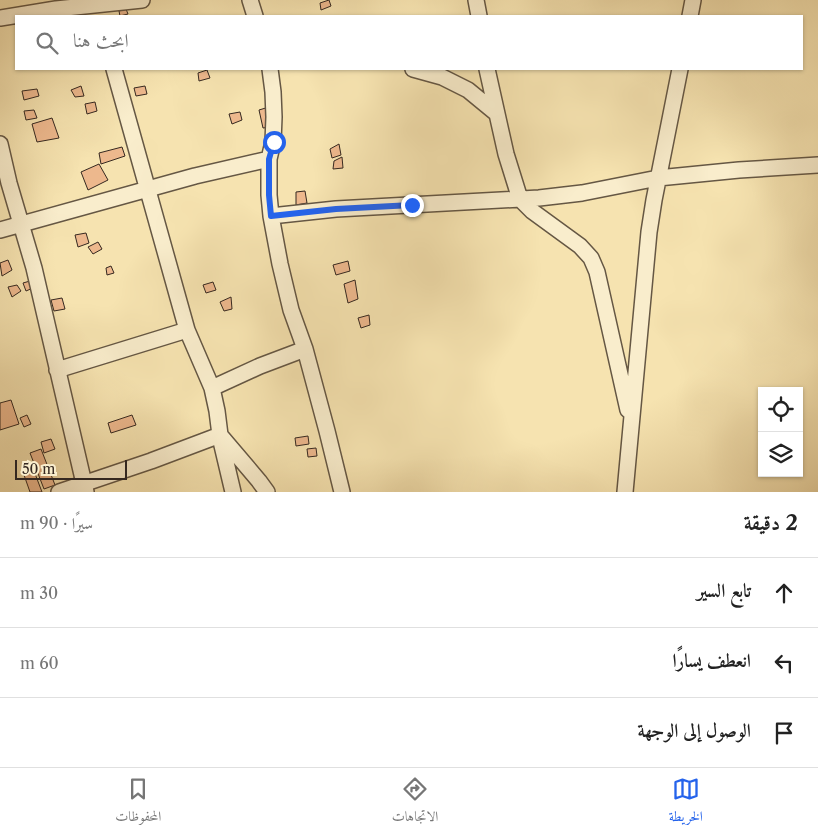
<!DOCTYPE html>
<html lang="ar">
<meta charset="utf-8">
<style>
body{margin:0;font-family:"Libre Caslon Text",Amiri,serif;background:#f2f2f2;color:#222;direction:rtl}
.controls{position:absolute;right:15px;bottom:15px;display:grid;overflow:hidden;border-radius:0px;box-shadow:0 1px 4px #0004}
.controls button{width:45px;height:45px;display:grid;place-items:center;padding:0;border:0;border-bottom:1px solid #e0e0e0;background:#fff;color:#222;font:25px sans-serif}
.scale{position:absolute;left:15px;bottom:12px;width:112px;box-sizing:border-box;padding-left:5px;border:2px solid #352820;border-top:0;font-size:14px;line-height:18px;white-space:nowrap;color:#352820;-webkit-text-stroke:4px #f9edcc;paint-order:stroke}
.stop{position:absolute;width:15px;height:15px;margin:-11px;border:4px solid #2563eb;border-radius:50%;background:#fff}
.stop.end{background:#2563eb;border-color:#fff;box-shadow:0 1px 5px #0008}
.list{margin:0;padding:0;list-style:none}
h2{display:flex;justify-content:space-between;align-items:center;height:65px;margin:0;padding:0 20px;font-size:21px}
h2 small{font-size:16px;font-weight:400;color:#767676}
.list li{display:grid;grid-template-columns:32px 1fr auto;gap:15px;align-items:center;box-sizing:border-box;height:70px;padding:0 20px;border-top:1px solid #e0e0e0}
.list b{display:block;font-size:19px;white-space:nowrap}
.list em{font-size:16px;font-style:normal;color:#767676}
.icon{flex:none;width:28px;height:28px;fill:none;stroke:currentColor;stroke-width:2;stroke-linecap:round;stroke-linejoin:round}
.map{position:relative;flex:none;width:818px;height:492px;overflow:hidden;direction:ltr}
.search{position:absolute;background:#fff;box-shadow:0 1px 4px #0004;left:15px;right:15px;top:15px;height:55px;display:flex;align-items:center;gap:12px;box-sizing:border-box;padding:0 18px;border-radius:0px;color:#767676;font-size:19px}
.sheet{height:275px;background:#fff}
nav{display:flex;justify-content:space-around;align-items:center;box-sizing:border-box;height:70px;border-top:1px solid #e0e0e0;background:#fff;font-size:14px;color:#767676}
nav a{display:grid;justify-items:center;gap:2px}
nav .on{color:#2563eb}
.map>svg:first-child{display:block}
</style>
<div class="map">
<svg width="818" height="492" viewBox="0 0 818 492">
<rect width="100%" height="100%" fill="#f6e3b0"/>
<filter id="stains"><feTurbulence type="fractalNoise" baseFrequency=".004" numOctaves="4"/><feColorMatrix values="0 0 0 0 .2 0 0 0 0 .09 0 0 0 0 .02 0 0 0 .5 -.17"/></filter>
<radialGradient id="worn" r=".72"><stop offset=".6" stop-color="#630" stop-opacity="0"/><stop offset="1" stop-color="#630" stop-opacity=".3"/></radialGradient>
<path fill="#edb88d" stroke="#352820" d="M329,0L331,6L321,10L320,3Z
M126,9L128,14L120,16L119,11Z
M207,70L210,78L199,81L198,73Z
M81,86L84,96L75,97L71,90Z
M145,86L147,94L136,96L134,88Z
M37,89L39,96L24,100L22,91Z
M95,102L97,111L87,114L85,104Z
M269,107L270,127L263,128L259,110Z
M34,110L37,118L26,120L24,111Z
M240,112L242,120L232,124L229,114Z
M52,118L59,138L37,142L32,124Z
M339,144L341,155L332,158L330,149Z
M122,147L125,156L101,164L99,153Z
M342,157L343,168L333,169L334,161Z
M99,164L108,180L88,190L81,172Z
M305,191L307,203L296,205V192Z
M86,233L89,243L78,247L75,235Z
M98,242L102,249L93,254L88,247Z
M8,260L12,270L2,276L0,263Z
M348,261L350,271L336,275L333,265Z
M111,266L114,273L107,275L106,268Z
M355,280L358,299L348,303L344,284Z
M30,281L33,288L26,291L23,283Z
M213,282L216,290L206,293L203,285Z
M17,285L21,291L12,297L8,287Z
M231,297L232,309L224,311L220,302Z
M62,298L65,309L54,311L51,300Z
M369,315L370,325L361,328L358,318Z
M11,400L19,424L0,430V403Z
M27,415L31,424L24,427L20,418Z
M132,415L136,425L111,433L108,423Z
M308,436L309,444L296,446L295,438Z
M51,439L55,449L44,453L41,442Z
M316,448L317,456L308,457L307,449Z
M41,449L55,485L44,489L30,453Z
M34,471L42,492H30L24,475Z"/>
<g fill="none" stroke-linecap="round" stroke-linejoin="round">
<g stroke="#655744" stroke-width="18">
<path id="street" d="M250,0L255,16
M476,0L479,16
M690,16L693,0
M0,18L56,9L142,0
M270,69L273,92L274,117L273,142L269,159V195L271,216L280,264L291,310L305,349L327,431L342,492
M413,69L442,77L468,90L496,113
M487,69L506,154L520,199L532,211L580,246L591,258L597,272L628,410
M0,144L9,183L34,268L86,492
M271,216L336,209L539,198L582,193L658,178L739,170L818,165
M0,230L195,176L269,159
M57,370L187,330
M212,388L260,366L305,349
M220,435L259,481L267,492
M220,437L233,492
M59,492L151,461L220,435L217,411L212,388L187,330L114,69
M625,492L649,232L654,200L680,69"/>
</g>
<use href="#street" stroke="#f9edcc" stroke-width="15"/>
</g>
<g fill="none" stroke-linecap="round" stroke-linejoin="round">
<path stroke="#2563eb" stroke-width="6" d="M274,142L269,159V195L271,216L336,209L412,205"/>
</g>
<rect width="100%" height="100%" filter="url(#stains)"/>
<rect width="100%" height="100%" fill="url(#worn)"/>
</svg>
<div class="controls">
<button><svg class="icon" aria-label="locate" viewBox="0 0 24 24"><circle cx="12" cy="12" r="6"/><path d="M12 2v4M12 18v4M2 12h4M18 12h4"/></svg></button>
<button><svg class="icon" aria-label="layers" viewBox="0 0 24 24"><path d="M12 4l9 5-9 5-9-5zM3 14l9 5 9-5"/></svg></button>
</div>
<div class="scale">50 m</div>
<div class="stop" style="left:274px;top:142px"></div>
<div class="stop end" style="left:412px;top:205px"></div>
<div class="search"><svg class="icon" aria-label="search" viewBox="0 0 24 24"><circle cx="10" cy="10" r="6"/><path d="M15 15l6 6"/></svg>ابحث هنا</div>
</div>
<section class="sheet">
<h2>2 دقيقة<small>سيرًا · 90 m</small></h2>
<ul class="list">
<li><svg class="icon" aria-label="ahead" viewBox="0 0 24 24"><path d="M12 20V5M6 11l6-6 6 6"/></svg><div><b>تابع السير</b></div><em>30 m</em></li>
<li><svg class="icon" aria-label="left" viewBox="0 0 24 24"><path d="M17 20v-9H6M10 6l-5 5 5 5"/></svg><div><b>انعطف يسارًا</b></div><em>60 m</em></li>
<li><svg class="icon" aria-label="arrive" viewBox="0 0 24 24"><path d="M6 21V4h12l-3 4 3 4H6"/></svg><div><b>الوصول إلى الوجهة</b></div></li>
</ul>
</section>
<nav>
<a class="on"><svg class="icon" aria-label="map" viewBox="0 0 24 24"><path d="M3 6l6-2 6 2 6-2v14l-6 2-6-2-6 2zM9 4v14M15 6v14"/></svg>الخريطة</a>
<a><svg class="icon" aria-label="directions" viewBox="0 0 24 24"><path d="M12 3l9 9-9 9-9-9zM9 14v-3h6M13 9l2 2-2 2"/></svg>الاتجاهات</a>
<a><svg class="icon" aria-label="saved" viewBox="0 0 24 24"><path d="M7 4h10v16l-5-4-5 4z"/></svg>المحفوظات</a>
</nav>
